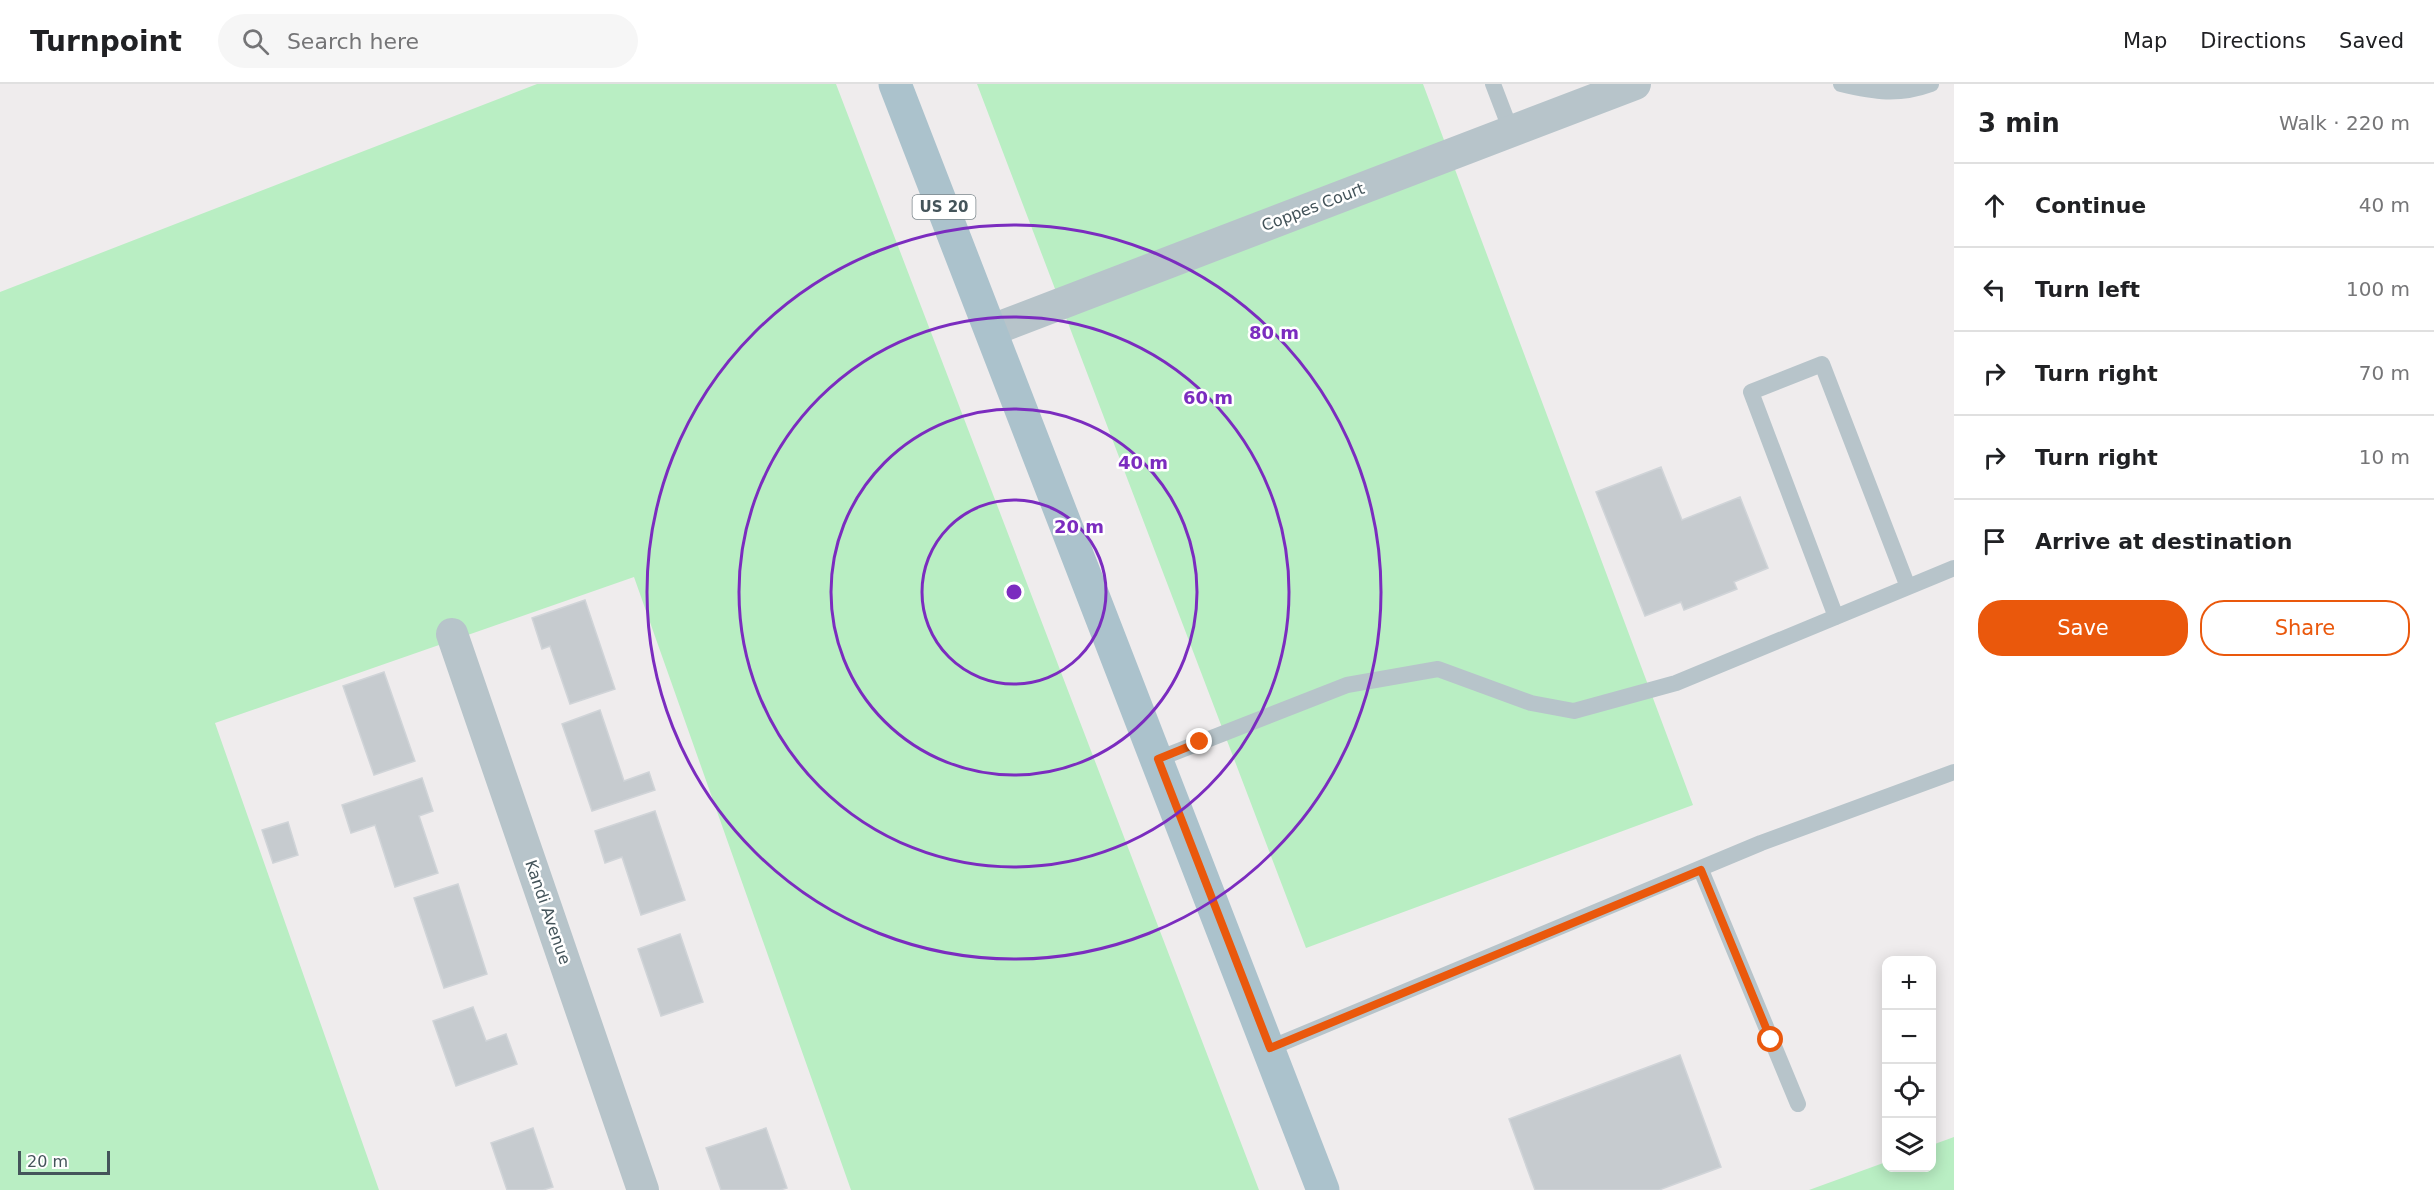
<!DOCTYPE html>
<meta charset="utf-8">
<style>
body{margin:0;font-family:"DejaVu Sans",sans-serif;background:#f6f6f6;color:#202124}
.controls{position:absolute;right:18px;bottom:18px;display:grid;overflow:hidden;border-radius:12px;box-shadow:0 3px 15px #0003}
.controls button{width:54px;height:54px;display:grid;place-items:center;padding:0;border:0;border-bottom:2px solid #e0e0e0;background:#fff;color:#202124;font:30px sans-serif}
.scale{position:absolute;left:18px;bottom:15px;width:92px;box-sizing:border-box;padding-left:6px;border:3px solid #44545a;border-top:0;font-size:16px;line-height:21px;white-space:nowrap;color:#44545a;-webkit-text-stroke:4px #fff;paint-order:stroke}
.stop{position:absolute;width:18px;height:18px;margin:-14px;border:4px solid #ea580c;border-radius:50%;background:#fff}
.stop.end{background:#ea580c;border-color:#fff;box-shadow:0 2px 6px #0008}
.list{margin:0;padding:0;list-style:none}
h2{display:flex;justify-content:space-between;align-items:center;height:78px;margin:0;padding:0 24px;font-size:26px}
h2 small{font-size:20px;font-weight:400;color:#757577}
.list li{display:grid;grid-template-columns:39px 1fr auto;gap:18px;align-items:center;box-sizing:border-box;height:84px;padding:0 24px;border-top:2px solid #e0e0e0}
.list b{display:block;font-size:22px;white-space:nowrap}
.list em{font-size:20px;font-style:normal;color:#757577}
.actions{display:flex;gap:12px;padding:18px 24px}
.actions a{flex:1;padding:14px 0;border:2px solid #ea580c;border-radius:24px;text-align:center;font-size:21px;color:#ea580c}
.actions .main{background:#ea580c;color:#fff}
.icon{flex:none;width:33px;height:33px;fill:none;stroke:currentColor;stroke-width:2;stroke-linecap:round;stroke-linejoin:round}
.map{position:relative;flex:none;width:1954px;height:1106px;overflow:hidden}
header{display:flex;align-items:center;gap:36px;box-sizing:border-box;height:84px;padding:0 30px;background:#fff;border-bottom:2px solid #e0e0e0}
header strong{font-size:28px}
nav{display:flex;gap:33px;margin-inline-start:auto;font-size:21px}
.search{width:420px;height:54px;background:#f6f6f6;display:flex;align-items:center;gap:15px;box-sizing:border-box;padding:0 21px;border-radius:33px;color:#757577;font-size:22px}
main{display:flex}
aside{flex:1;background:#fff}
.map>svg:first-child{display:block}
</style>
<header>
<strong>Turnpoint</strong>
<div class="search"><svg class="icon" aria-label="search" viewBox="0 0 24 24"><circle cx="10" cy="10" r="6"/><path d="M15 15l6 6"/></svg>Search here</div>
<nav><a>Map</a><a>Directions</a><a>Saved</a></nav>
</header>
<main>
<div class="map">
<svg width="1954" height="1106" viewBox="0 0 1954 1106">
<rect width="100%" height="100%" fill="#efeced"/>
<path fill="#b9eec3" d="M537,0H836L1259,1106H851L634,493L215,639L379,1106H0V208Z
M977,0H1423L1693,721L1306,864Z
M1954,1053V1106H1809L1886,1078V1084H1932V1061Z"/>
<path fill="#c6cbcf" stroke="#d0d4d8" stroke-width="1.5" d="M1661,383L1682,436L1740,413L1768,484L1734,498L1737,505L1684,526L1681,518L1645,532L1596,408Z
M585,516L615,605L570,620L550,562L542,565L532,534Z
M384,588L415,677L374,691L343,602Z
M600,626L624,697L649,688L655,706L592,727L562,640Z
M422,694L433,727L419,732L438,789L395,803L375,741L351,749L342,721Z
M655,727L685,816L641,831L622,773L605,779L595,747Z
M288,738L298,771L273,779L262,746Z
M458,800L487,890L444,904L414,814Z
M680,850L703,918L661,932L638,865Z
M473,923L486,957L506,950L517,980L456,1002L433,937Z
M1680,971L1721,1083L1659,1106H1535L1509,1035Z
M533,1044L553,1103L543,1106H507L491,1059Z
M766,1044L787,1104L780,1106H721L706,1064Z"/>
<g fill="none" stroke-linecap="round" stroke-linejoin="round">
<path stroke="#b7c4ca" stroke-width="16" d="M1493,0L1511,47
M1841,0C1875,8 1898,12 1931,0
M1836,533L1751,308L1822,280L1908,503
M1158,675L1347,601L1438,585L1531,619L1574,627L1676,599L1954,484
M1701,786L1798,1020
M1270,964L1761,759L1954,688"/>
<path stroke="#b7c4ca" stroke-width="32" d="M992,246L1635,0
M452,550L643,1106"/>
<path stroke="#abc2cc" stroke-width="33" d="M895,0L1323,1106"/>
</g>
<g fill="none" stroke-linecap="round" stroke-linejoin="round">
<path stroke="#ea580c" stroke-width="8" d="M1200,658L1158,675L1270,964L1701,786L1771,956"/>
</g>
<g fill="none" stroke="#7b2cbf" stroke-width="3">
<circle cx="1014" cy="508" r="92"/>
<circle cx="1014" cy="508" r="183"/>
<circle cx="1014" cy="508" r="275"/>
<circle cx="1014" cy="508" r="367"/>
</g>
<g text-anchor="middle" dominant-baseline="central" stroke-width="5" stroke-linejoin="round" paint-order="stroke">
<rect fill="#fff" stroke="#7c878c" stroke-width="1.5" x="912.5" y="111" width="63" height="24" rx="4.5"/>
<g font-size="15" font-weight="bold" fill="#44545a">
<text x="944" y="123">US 20</text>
</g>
<g font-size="16" fill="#44545a" stroke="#fff">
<text transform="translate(1313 123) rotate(-21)">Coppes Court</text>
<text transform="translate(548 828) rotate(71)">Kandi Avenue</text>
</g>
</g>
<circle cx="1014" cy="508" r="9" fill="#7b2cbf" stroke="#fff" stroke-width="3"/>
<g font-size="18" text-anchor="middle" font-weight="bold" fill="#7b2cbf" stroke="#fff" stroke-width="5" stroke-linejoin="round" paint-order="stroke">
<text x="1274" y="255">80 m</text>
<text x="1208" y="320">60 m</text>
<text x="1143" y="385">40 m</text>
<text x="1079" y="449">20 m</text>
</g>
</svg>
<div class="controls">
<button>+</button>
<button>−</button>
<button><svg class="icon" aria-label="locate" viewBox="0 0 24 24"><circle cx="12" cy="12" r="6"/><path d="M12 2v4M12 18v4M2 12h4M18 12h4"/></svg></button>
<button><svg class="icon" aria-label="layers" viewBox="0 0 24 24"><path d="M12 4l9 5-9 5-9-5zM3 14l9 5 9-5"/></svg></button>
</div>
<div class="scale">20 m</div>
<div class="stop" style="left:1771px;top:956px"></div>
<div class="stop end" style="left:1200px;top:658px"></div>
</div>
<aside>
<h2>3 min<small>Walk · 220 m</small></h2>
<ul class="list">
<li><svg class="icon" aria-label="ahead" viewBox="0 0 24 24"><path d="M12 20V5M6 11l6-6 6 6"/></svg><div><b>Continue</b></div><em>40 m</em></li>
<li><svg class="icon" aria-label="left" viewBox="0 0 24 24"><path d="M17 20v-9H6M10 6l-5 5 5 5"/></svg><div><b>Turn left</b></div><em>100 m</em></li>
<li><svg class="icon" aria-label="right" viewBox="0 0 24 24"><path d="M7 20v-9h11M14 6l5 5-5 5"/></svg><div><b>Turn right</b></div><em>70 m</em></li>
<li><svg class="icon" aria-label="right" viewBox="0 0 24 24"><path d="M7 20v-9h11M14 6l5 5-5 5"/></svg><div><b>Turn right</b></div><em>10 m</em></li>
<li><svg class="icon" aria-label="arrive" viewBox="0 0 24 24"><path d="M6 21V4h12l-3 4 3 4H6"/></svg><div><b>Arrive at destination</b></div></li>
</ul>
<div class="actions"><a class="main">Save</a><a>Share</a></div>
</aside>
</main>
